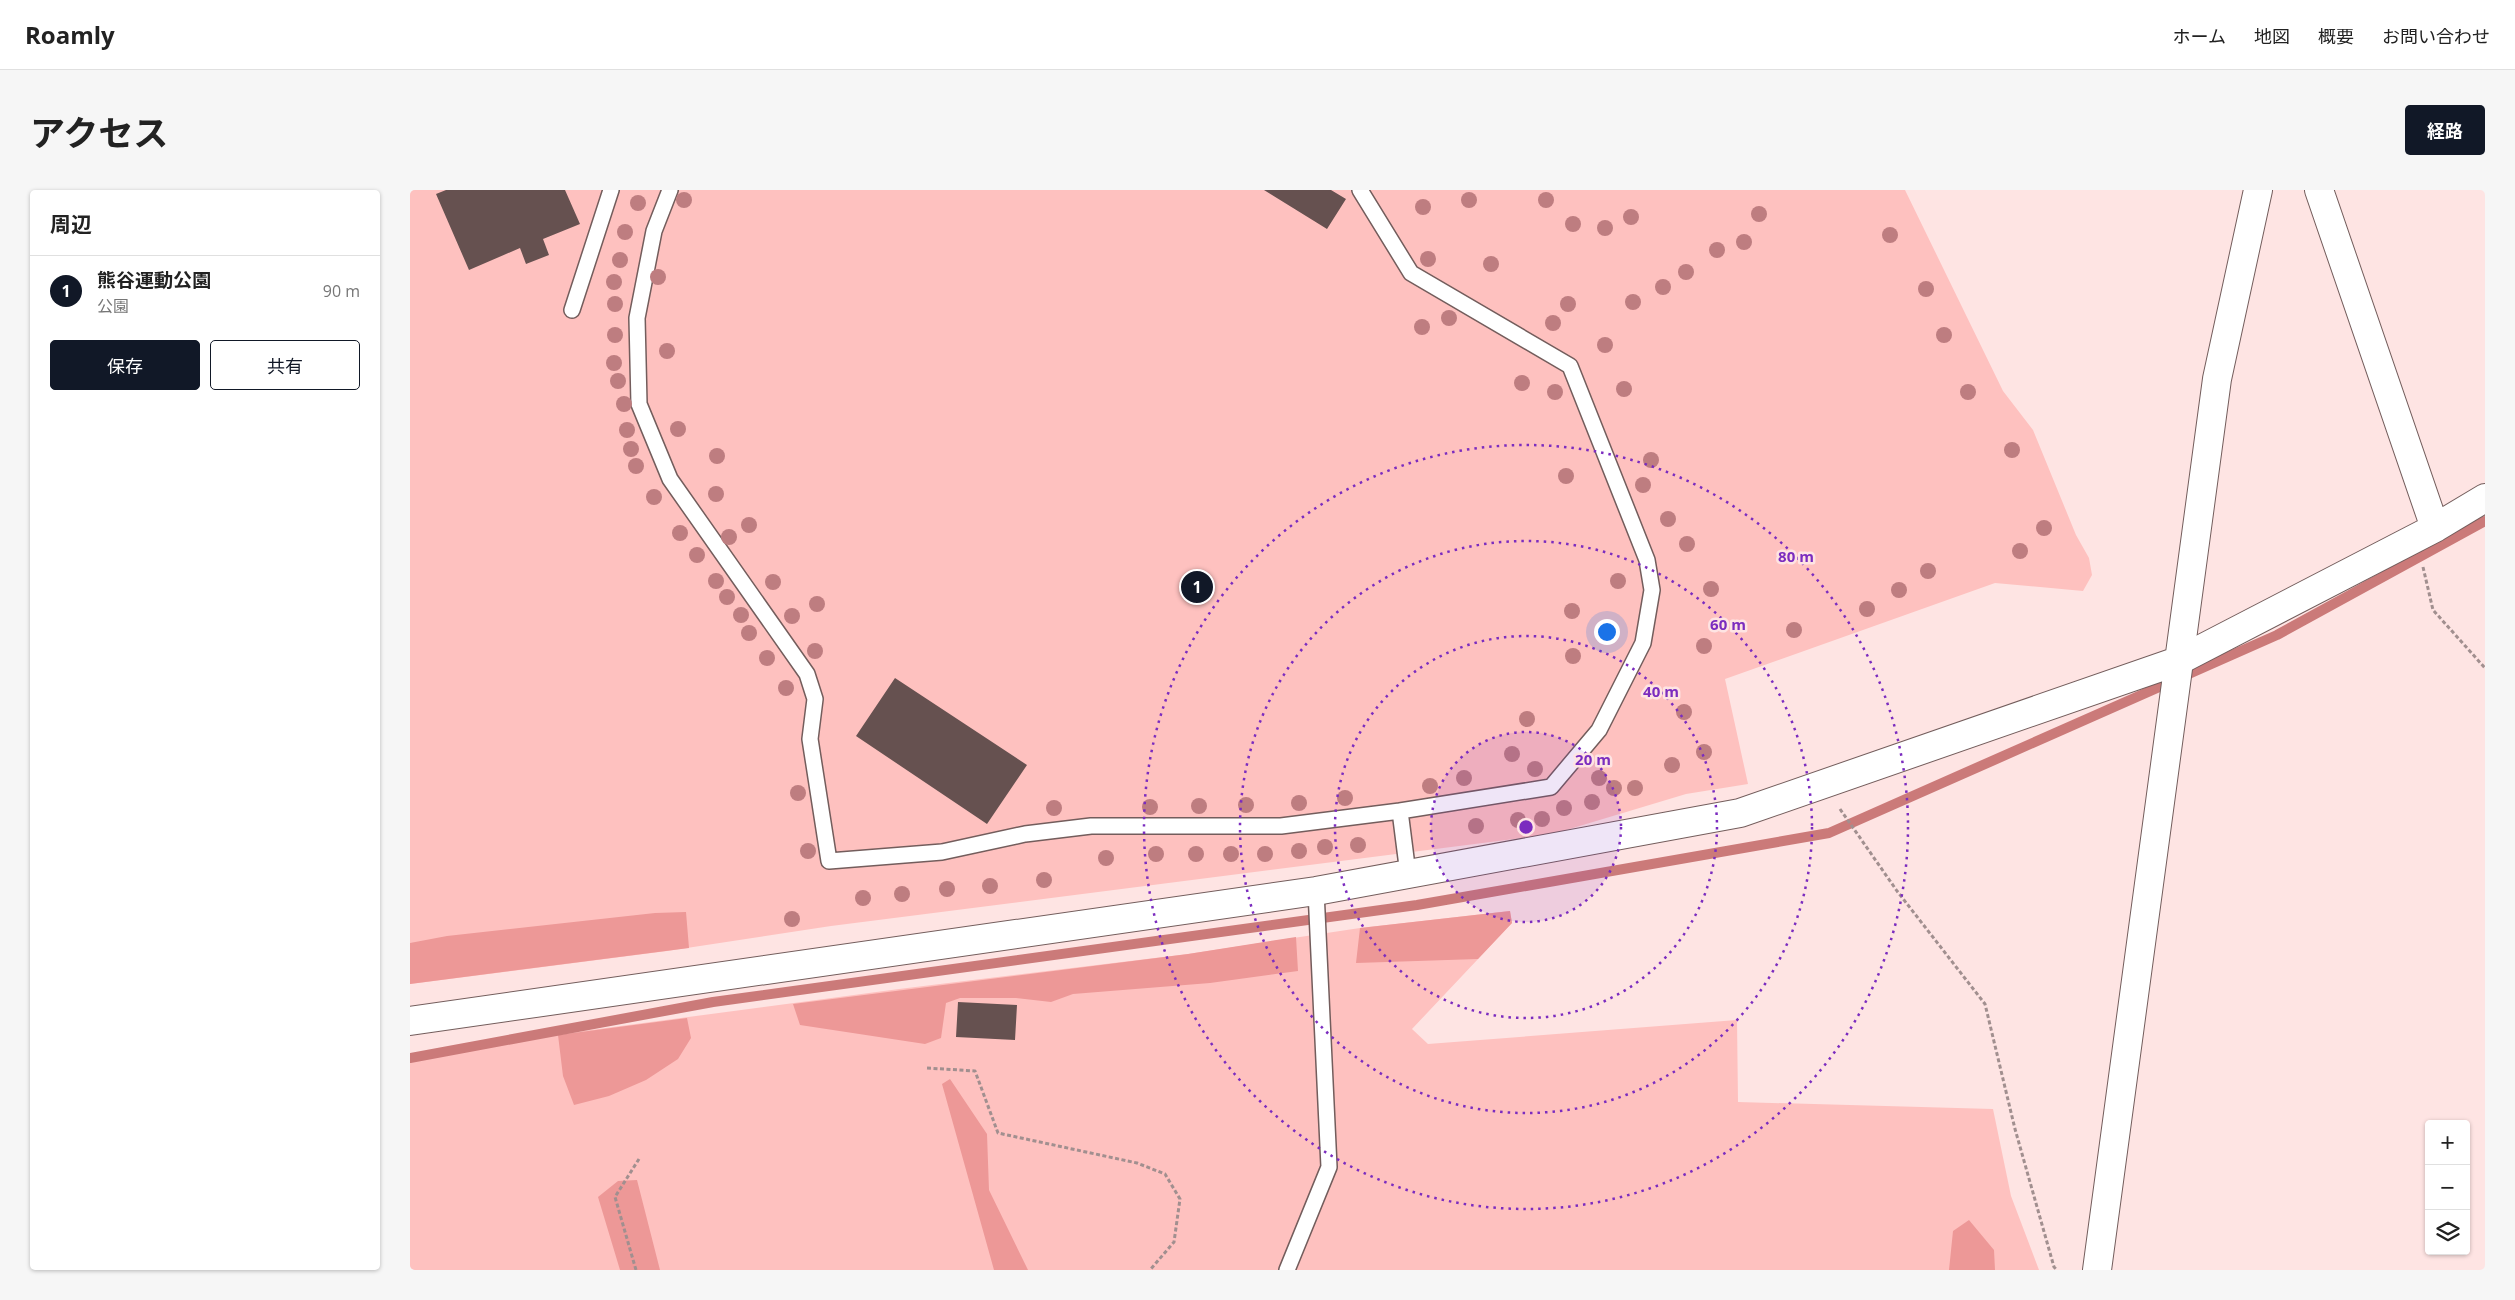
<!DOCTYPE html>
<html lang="ja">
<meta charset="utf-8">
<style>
body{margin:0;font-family:"Open Sans","Noto Sans JP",sans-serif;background:#f6f6f6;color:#222}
.controls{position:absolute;right:15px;bottom:15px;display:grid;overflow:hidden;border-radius:5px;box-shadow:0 1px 4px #0004}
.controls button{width:45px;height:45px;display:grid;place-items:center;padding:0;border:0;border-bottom:1px solid #e0e0e0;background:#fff;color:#222;font:25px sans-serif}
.you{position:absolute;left:1196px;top:441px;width:18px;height:18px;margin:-12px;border:4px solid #fff;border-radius:50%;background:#1a73e8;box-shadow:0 0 0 8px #1a73e833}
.badge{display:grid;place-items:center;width:32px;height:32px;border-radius:50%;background:#111827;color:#fff;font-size:16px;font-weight:700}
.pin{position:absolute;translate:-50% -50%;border:2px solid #fff;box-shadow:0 1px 5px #0006}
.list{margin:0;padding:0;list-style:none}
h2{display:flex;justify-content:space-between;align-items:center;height:65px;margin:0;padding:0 20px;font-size:21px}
h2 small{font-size:16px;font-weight:400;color:#767676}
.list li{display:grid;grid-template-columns:32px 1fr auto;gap:15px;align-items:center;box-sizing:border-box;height:70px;padding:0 20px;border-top:1px solid #e0e0e0}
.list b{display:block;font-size:19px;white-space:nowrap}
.list p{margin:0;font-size:16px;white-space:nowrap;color:#767676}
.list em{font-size:16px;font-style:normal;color:#767676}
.actions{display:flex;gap:10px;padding:15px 20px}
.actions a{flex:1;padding:11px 0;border:1px solid #111827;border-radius:5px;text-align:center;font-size:18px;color:#111827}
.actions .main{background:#111827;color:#fff}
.icon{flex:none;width:28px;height:28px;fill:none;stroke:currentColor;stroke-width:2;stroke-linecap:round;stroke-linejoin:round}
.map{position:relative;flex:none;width:2075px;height:1080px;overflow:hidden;border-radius:5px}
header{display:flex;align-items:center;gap:30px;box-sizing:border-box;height:70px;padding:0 25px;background:#fff;border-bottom:1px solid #e0e0e0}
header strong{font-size:24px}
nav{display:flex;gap:28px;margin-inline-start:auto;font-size:18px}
.intro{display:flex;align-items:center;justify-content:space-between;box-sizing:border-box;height:120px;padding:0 30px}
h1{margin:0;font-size:35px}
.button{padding:12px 22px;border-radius:5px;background:#111827;color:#fff;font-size:18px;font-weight:700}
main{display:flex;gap:30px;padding:0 30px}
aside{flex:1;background:#fff;border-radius:5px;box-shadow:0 1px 4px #0004}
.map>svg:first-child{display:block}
</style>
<header>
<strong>Roamly</strong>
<nav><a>ホーム</a><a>地図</a><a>概要</a><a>お問い合わせ</a></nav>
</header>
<div class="intro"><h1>アクセス</h1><a class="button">経路</a></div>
<main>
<aside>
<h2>周辺<small></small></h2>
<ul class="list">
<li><span class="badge">1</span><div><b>熊谷運動公園</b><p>公園</p></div><em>90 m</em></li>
</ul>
<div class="actions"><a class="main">保存</a><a>共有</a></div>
</aside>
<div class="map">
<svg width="2075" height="1080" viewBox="0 0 2075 1080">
<rect width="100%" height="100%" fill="#fee4e3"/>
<path fill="#fec1bf" d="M0,0H1495L1593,201L1623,240L1666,345L1679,368L1682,385L1673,401L1585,393L1315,489L1338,594L1276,604L1143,644L421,736L257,761L0,794Z
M1100,721L1102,733L1002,839L1018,854L1327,830L1328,912L1583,919L1601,1006L1629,1080H0V864L489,799L778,764L950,738Z"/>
<path fill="#ed9897" d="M1100,721L1102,733L1068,769L946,773L950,738Z
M276,722L279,758L0,794V753L37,746L245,723Z
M886,747L888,781L800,793L663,804L641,812L606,808H550L536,813L531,848L515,854L390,835L383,814L778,764Z
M277,828L281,848L268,869L236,890L199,906L164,915L153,886L148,845Z
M540,889L577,944L579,1000L618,1080H584L532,894Z
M227,990L250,1080H210L188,1007L208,991Z
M1559,1030L1584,1060L1585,1080H1539L1543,1041Z"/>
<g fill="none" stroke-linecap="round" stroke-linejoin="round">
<path stroke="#cb7a79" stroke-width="10" d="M0,868L303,812L1007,715L1419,643L1867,445L2075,331"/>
</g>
<path fill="#665150" d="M36,0H155L170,34L133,49L139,65L116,74L110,58L59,80L26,4Z
M854,0H921L936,9L917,39Z
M485,488L617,575L577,634L446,546Z
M548,812L607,815L605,850L546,847Z"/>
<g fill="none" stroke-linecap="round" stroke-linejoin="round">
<g stroke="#735d5c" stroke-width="18">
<path id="lane" d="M260,0L244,41L227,128L229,214L260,289L397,484L405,509L400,549L419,671L532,662L615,644L681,636H871L990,621
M950,0L1001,83L1160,176L1237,370L1242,400L1233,453L1189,540L1141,597L990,621L998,684
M162,120L201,0
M877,1080L919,977L906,701"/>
</g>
<g stroke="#735d5c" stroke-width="30">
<path id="street" d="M1909,0L2025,338
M1768,471L2025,338L2075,308"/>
</g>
<g stroke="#735d5c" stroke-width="30">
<path id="secondary" d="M0,831L906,701L1330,623L1768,471
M1687,1080L1807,189L1848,0"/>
</g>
<path stroke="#a18f8f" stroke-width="3" stroke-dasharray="4 2.5" stroke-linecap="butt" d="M2013,377L2023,420L2075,478
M1430,619L1487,701L1575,814L1605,939L1644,1077L1647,1080
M517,878L565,881L588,943L727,973L755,984L770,1009L764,1052L740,1080
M226,1080L205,1007L229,969"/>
<use href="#lane" stroke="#fff" stroke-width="15"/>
<use href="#street" stroke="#fff" stroke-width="28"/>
<use href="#secondary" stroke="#fff" stroke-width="28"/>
</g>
<g fill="#be7d80">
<circle cx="274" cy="10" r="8"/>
<circle cx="1059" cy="10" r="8"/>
<circle cx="1136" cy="10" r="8"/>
<circle cx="228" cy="13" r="8"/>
<circle cx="1013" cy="17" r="8"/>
<circle cx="1349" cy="24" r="8"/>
<circle cx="1221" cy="27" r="8"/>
<circle cx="1163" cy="34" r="8"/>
<circle cx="1195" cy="38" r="8"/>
<circle cx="215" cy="42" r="8"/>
<circle cx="1480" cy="45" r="8"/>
<circle cx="1334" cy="52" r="8"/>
<circle cx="1307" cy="60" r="8"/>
<circle cx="1018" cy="69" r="8"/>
<circle cx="210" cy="70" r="8"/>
<circle cx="1081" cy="74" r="8"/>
<circle cx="1276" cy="82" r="8"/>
<circle cx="248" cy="87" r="8"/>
<circle cx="204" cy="92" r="8"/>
<circle cx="1253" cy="97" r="8"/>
<circle cx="1516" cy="99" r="8"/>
<circle cx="1223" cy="112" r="8"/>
<circle cx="205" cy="114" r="8"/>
<circle cx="1158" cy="114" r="8"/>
<circle cx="1039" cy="128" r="8"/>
<circle cx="1143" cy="133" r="8"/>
<circle cx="1012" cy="137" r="8"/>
<circle cx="205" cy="145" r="8"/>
<circle cx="1534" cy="145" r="8"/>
<circle cx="1195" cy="155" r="8"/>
<circle cx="257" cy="161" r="8"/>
<circle cx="204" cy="173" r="8"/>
<circle cx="208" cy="191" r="8"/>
<circle cx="1112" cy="193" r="8"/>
<circle cx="1214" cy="199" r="8"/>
<circle cx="1145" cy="202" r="8"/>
<circle cx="1558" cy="202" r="8"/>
<circle cx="214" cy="214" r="8"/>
<circle cx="268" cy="239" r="8"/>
<circle cx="217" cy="240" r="8"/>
<circle cx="221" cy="259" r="8"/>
<circle cx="1602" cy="260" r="8"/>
<circle cx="307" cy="266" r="8"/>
<circle cx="1241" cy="270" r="8"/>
<circle cx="226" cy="276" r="8"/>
<circle cx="1156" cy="286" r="8"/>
<circle cx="1233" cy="295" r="8"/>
<circle cx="306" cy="304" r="8"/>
<circle cx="244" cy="307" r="8"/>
<circle cx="1258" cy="329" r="8"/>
<circle cx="339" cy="335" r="8"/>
<circle cx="1634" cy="338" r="8"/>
<circle cx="270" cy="343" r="8"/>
<circle cx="319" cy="347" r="8"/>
<circle cx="1277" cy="354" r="8"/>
<circle cx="1610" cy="361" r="8"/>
<circle cx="287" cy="365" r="8"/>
<circle cx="1518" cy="381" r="8"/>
<circle cx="306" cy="391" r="8"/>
<circle cx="1208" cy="391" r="8"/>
<circle cx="363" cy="392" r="8"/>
<circle cx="1301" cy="399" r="8"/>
<circle cx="1489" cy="400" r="8"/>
<circle cx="317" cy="407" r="8"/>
<circle cx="407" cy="414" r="8"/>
<circle cx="1457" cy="419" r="8"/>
<circle cx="1162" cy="421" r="8"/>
<circle cx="331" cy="425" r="8"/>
<circle cx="382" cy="426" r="8"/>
<circle cx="1384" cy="440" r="8"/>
<circle cx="339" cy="443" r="8"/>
<circle cx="1294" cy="456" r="8"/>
<circle cx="405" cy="461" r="8"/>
<circle cx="1163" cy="466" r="8"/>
<circle cx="357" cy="468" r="8"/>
<circle cx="376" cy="498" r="8"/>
<circle cx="1274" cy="522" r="8"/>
<circle cx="1117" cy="529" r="8"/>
<circle cx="1294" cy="562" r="8"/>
<circle cx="1102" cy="564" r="8"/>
<circle cx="1262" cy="575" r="8"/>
<circle cx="1125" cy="579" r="8"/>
<circle cx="1054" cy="588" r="8"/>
<circle cx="1189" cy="588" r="8"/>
<circle cx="1020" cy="596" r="8"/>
<circle cx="1204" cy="598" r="8"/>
<circle cx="1225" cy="598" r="8"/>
<circle cx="388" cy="603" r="8"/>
<circle cx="935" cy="608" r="8"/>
<circle cx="1182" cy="612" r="8"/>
<circle cx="889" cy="613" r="8"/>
<circle cx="836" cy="615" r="8"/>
<circle cx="789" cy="616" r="8"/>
<circle cx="740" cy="617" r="8"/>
<circle cx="644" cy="618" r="8"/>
<circle cx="1154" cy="618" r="8"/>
<circle cx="1132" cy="629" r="8"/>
<circle cx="1108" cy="630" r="8"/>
<circle cx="1066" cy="636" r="8"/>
<circle cx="948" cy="655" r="8"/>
<circle cx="915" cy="657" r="8"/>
<circle cx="398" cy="661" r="8"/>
<circle cx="889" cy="661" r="8"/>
<circle cx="746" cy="664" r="8"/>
<circle cx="786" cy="664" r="8"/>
<circle cx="821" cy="664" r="8"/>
<circle cx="855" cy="664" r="8"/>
<circle cx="696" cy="668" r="8"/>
<circle cx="634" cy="690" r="8"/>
<circle cx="580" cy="696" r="8"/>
<circle cx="537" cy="699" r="8"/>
<circle cx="492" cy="704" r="8"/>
<circle cx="453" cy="708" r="8"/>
<circle cx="382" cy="729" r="8"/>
</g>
<circle cx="1116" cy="637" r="95" fill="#7b2cbf" fill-opacity=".12"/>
<g fill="none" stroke="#7b2cbf" stroke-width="2.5" stroke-dasharray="2.5 5">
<circle cx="1116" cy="637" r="95"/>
<circle cx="1116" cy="637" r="191"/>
<circle cx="1116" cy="637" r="286"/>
<circle cx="1116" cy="637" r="382"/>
</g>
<circle cx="1116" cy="637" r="8" fill="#7b2cbf" stroke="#fee4e3" stroke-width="2.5"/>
<g font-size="15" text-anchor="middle" font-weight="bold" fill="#7b2cbf" stroke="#fee4e3" stroke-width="5" stroke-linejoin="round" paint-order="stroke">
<text x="1386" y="372">80 m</text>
<text x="1318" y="440">60 m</text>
<text x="1251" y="507">40 m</text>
<text x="1183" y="575">20 m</text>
</g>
</svg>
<div class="controls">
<button>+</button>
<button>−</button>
<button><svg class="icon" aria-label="layers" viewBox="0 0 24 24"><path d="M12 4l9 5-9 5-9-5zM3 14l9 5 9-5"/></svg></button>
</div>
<div class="you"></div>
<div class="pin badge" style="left:787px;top:397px">1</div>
</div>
</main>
